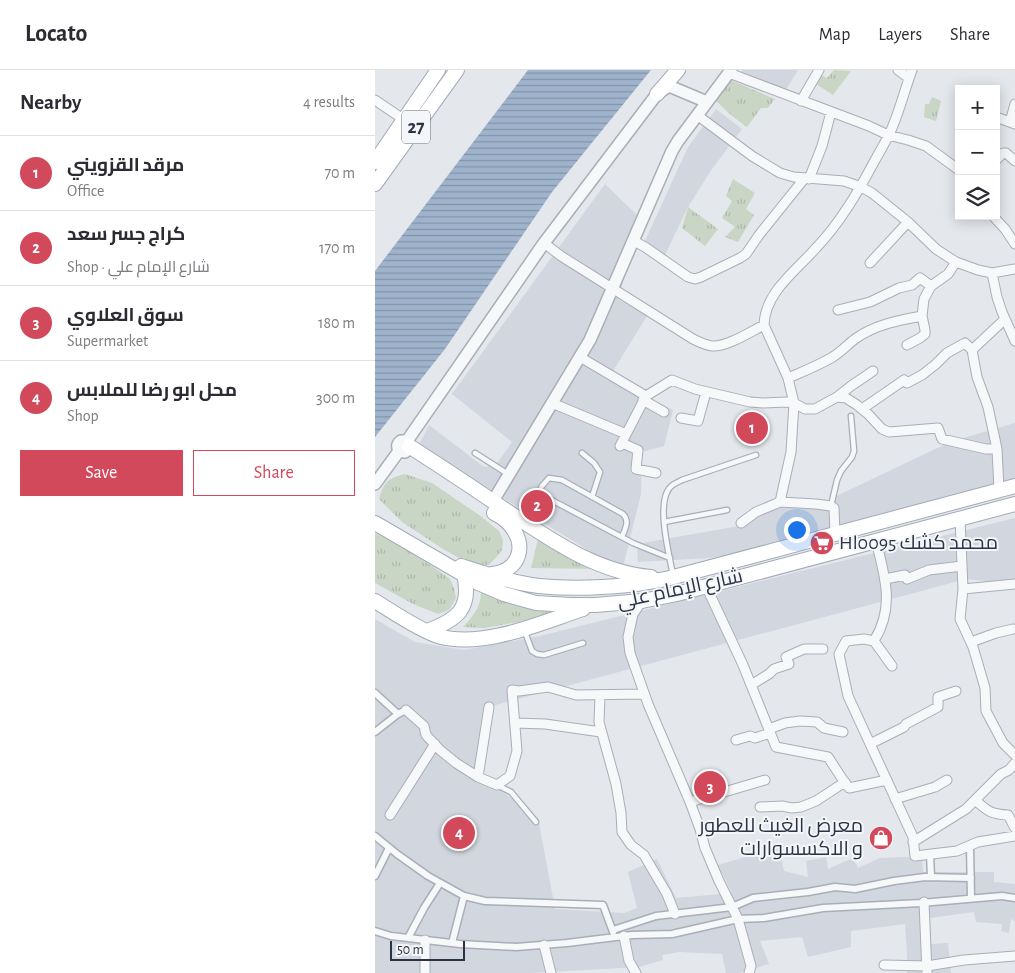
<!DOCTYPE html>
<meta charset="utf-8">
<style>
body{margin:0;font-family:"Alegreya Sans",Cairo,sans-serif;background:#f2f2f3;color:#2b2b33}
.controls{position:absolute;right:15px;top:15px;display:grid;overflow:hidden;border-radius:0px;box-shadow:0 2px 12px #0003}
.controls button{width:45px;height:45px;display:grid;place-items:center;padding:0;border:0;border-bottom:1px solid #e1e1e2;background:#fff;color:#2b2b33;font:25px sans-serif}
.scale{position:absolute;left:15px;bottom:12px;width:75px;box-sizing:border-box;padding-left:5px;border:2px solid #2b3445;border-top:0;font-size:14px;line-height:18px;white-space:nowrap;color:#2b3445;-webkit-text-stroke:4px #f4f6f9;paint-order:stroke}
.you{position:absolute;left:421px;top:459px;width:18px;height:18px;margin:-12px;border:4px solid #fff;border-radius:50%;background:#1a73e8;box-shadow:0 0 0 8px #1a73e833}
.badge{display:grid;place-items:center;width:32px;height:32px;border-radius:50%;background:#d1495b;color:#fff;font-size:16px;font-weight:700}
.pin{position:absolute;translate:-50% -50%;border:2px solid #fff;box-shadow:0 1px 5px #0006}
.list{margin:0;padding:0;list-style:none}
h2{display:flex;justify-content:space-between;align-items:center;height:65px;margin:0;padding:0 20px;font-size:21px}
h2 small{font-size:16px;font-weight:400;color:#7c7c81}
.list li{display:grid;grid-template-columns:32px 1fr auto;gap:15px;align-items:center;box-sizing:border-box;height:75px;padding:0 20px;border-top:1px solid #e1e1e2}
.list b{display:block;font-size:19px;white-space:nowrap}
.list p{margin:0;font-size:16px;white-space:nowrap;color:#7c7c81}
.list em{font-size:16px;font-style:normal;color:#7c7c81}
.actions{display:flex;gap:10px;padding:15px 20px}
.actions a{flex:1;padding:11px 0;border:1px solid #d1495b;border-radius:0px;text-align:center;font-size:18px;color:#d1495b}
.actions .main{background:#d1495b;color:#fff}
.icon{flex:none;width:28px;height:28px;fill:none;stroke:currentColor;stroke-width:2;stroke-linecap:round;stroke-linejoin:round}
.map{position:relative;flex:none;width:640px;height:903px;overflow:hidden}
header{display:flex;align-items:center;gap:30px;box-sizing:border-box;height:70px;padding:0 25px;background:#fff;border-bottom:1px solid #e1e1e2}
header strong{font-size:24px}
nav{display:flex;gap:28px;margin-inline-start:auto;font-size:18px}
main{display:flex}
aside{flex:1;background:#fff}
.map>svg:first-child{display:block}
</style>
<header>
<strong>Locato</strong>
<nav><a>Map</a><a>Layers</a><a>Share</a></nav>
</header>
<main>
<aside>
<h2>Nearby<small>4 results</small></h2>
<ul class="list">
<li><span class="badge">1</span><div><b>مرقد القزويني</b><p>Office</p></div><em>70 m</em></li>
<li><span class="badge">2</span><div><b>كراج جسر سعد</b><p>Shop · شارع الإمام علي</p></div><em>170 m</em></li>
<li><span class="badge">3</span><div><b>سوق العلاوي</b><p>Supermarket</p></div><em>180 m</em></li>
<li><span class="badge">4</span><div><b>محل ابو رضا للملابس</b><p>Shop</p></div><em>300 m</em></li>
</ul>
<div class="actions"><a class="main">Save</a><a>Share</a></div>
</aside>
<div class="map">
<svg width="640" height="903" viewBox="0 0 640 903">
<defs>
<pattern id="park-tufts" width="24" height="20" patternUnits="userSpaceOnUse" patternTransform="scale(1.25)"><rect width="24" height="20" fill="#c9d6c5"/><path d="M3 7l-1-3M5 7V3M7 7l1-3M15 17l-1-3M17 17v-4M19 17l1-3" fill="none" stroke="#adb8ab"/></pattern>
<pattern id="water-rules" width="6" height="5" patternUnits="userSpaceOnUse" patternTransform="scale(1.25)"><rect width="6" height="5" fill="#9fb4cc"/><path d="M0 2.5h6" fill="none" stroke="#8293a7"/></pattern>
</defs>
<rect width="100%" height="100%" fill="#e4e7ec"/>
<path fill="#d2d6de" d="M368,0H423L409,23L365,3Z
M341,39L367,59L337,99L313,137L289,187L270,171L313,77Z
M230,114L262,145L244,230L272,246L235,306L298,340L289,376L267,382L266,424L247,501L118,422L42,379L54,355L109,397L121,395L137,372L77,324Z
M640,353V414L424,473L335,488L263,492L262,474L364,456L407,429L453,430L575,372Z
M640,448V514L591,509L117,636L105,705L163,748L180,839L249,843L262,838L253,802L282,789L301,828L357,823L343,795L404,777L409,801L433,807L431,791L451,787L453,799L478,788L483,798L505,788L531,787L547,788L548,802H619V812L640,814V851L636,849L634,863L626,861L627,854L601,852L599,842L555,848L556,874L573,873L576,903H532V883L530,854L476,861V877L433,887L427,867L385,871L394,894L364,903H351L347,884L305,882L287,885L288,890L264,897L156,903H0V549L40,572L89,580L165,566Z"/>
<path fill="url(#park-tufts)" d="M459,0L476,1L458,25L441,14L446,5L452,8Z
M353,9L400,29L393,38H386L372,57L357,46L339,29Z
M557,27L566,31L561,51L549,47L550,34H554Z
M358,109L380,123L371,139L379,145L363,172L350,167L360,157L347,148L357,131L351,126Z
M313,137L343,159L330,176L307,158Z
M30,404L57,413L107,447L124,461L128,470L127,480L120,489L113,495L95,494L68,479L27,452L4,429C9,412 13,408 30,404Z
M0,463L17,471L57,496L75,509L79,518L81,528L74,540L63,544L38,534L0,513Z
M163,469L222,499L156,498Z
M106,522L153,538L182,541L143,552L109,558L88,557C98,546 106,537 106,522Z"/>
<path fill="url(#water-rules)" d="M153,0H276L177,122L70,279L0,367V201Z"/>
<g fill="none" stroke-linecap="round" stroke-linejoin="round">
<g stroke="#a9aeb7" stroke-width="7">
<path id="service" d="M100,383L133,404
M207,383L219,393L225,402L217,427
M456,436L462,410L466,401L477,387L479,381L476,346
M289,452L352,440
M247,467C250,459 255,451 248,444L187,410L174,408L167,416L165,420L169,426L258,473L295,488
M298,505C294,484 283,441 292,422C295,415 301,413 307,410L381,385
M150,562L157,581L162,584L169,585L208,573
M122,715L136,722L161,752"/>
</g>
<g stroke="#a9aeb7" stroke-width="9">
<path id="pedestrian" d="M0,623L23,644
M0,662L23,644L31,640
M0,766L22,784L53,806L89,826L110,831L228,835L238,862
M595,776L596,828
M555,784L556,807
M0,806L14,778
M238,860L281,846L357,837L378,828L433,822L460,817L480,819L519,811L550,807L596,808
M0,861L16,866L85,874L141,877L192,873L257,865L297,864L363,849L389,848L448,838L546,833L627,826L640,828
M33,868L49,838L65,813
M77,873L89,826"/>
</g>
<g stroke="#a9aeb7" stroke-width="11">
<path id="minor" d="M523,0L534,8
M354,3L494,56L513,65L533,70L551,76L584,100
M0,30L28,49
M426,31L444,0
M322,45L377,86L405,103L419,107L469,111L486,117L497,123L533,152L561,179L581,192L603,200L617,203L640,199
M621,47L640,54
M635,52L640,34
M621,90L628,83H631L640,91
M434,109L447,76L456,42
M618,146L630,159L640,174
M259,171L270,177L313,207L320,209L326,207L365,188L371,184L384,165L429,109
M169,173L186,186L318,269C324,272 330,275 337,276C352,277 375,262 389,255
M495,193L533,152
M617,203L622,227L627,242L640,271
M463,240L495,232L524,218L537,215L545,208L556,216L573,204L581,192
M532,275L545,268L550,264V260L547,246
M205,287L271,326
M413,308C427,302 442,296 456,288C465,283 472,275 480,269C499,255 524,250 547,246L549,229L556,216
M462,327L476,316L498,301
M268,330L289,342
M177,333L251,364
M487,339L529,310L532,313L547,305L561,294L572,283L590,273L597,280
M306,348L323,351L331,322
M247,373L263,380L261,399L281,403
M245,376L271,326L297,310L320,319L375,332L388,333L412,332L419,333L430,339H440L462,327L471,328L482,335L493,344L507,359L514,362L563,358L567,369L611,379H622
M624,420L622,379L613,337L602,307L597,280L630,249
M405,432L416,382L419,333L413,308L389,255C390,222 421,201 441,178C465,153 483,122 499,92C505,81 512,70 517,58C525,39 530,19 537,0
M585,448L588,519L585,549L598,577L610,618L611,641L628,673L640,685
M366,453L381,442L405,432L441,434L456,436L459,438L460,464
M510,509L530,505L532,509L554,500L587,496
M331,516L368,595L401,677L453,687L468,710L474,718L512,710
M588,519L640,514
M267,531L258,544L253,567L255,583L273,634L315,732L325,759L330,778L344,811L363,849L376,896L374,903
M499,571C520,537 510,507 501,471
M596,572L621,563L638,559
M517,596L499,571L489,569L471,571L464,584L473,626L538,767L540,786L582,781L603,772L640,766
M376,615L394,604L399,599L414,594L411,587L429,579H448
M225,626L224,652L241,714L246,743L247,762L256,775L269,785L292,824L300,844
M31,640L49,656L51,665L65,680L81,693L103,707L122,715L135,706L142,681L137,620L144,621L173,617L201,625L269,624
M140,653L170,654L226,662
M394,659L410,653L425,651L442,652L449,658L468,662
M361,670L375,666L380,668L395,663
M495,674L529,657L531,654L563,637V627L581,621
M103,707L114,637
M520,729L560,717L572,710
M600,730C613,741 615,744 633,745L640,758
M315,732L390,710
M385,737L407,736L417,738L426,737L441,731L470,712
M15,745L60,674
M538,772L591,739L626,704L634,700L640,693
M549,832L552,903
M249,866L254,891L261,903
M50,870V903
M169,875L176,903
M509,895L552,896L589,890L640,886"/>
</g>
<g stroke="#a9aeb7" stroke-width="14">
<path id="tertiary" d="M32,371L169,173L282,24L294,16L332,32
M0,414L24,381C22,377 22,374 26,371H32L34,376L33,380L30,382L24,381
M118,431L215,270L297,81L303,71L356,0"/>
</g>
<g stroke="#a3abb8" stroke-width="16">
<path id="primary" d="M282,24L303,0
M0,92L63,0
M0,114L82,0
M34,376C65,396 96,416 126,437C172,467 219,502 276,507
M0,453L103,513L129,524L161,533L196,535H220L267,531L302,524L640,434
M86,496C111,504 138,513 164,516C194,519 224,518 253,515C266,514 279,511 291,509L640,416
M117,504C144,501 153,476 135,455C131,450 125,446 119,443
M0,531C18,542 44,560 63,566C108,579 165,553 208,539
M52,561C82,550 97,539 89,504"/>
</g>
<use href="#service" stroke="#f7f8fa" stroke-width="4.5"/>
<use href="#pedestrian" stroke="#f7f8fa" stroke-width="6"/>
<use href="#minor" stroke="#f7f8fa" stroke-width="9"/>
<use href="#tertiary" stroke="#f7f8fa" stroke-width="11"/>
<use href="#primary" stroke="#fff" stroke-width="14"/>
</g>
<defs>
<g id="supermarket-disc" transform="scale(1.25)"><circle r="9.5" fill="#d1495b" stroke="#f4f6f9"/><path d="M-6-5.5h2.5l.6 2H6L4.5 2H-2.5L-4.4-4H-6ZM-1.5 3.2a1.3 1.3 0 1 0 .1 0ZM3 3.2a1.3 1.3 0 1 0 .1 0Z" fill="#fff"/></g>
<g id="shop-disc" transform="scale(1.25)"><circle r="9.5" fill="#d1495b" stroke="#f4f6f9"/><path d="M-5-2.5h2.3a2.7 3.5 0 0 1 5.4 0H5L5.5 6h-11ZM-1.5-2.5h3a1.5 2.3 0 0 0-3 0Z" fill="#fff"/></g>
</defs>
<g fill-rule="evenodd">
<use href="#supermarket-disc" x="447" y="473"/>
<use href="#shop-disc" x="506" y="768"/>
</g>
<g text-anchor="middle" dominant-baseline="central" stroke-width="4" stroke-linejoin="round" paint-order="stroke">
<rect fill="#f4f6f9" stroke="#676e7b" stroke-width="1" x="27" y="40.5" width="28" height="33" rx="4"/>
<g font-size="19" font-weight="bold" fill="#2b3445">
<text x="41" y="57">27</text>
</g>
<g font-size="20" fill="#2b3445" stroke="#f4f6f9" text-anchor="start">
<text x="464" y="473">Hl0095 محمد كشك</text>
<text x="488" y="756" text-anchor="end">معرض الغيث للعطور<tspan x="488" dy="23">و الاكسسوارات</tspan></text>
</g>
<g font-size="20" fill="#2b3445" stroke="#f4f6f9">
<text transform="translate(305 519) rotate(-12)">شارع الإمام علي</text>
</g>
</g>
</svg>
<div class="controls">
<button>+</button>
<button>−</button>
<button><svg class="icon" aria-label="layers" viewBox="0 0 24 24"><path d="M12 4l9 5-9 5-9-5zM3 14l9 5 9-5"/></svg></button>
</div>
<div class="scale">50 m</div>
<div class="you"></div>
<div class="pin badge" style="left:377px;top:358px">1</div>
<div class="pin badge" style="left:162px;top:436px">2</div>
<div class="pin badge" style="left:335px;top:717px">3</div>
<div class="pin badge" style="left:84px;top:763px">4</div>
</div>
</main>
